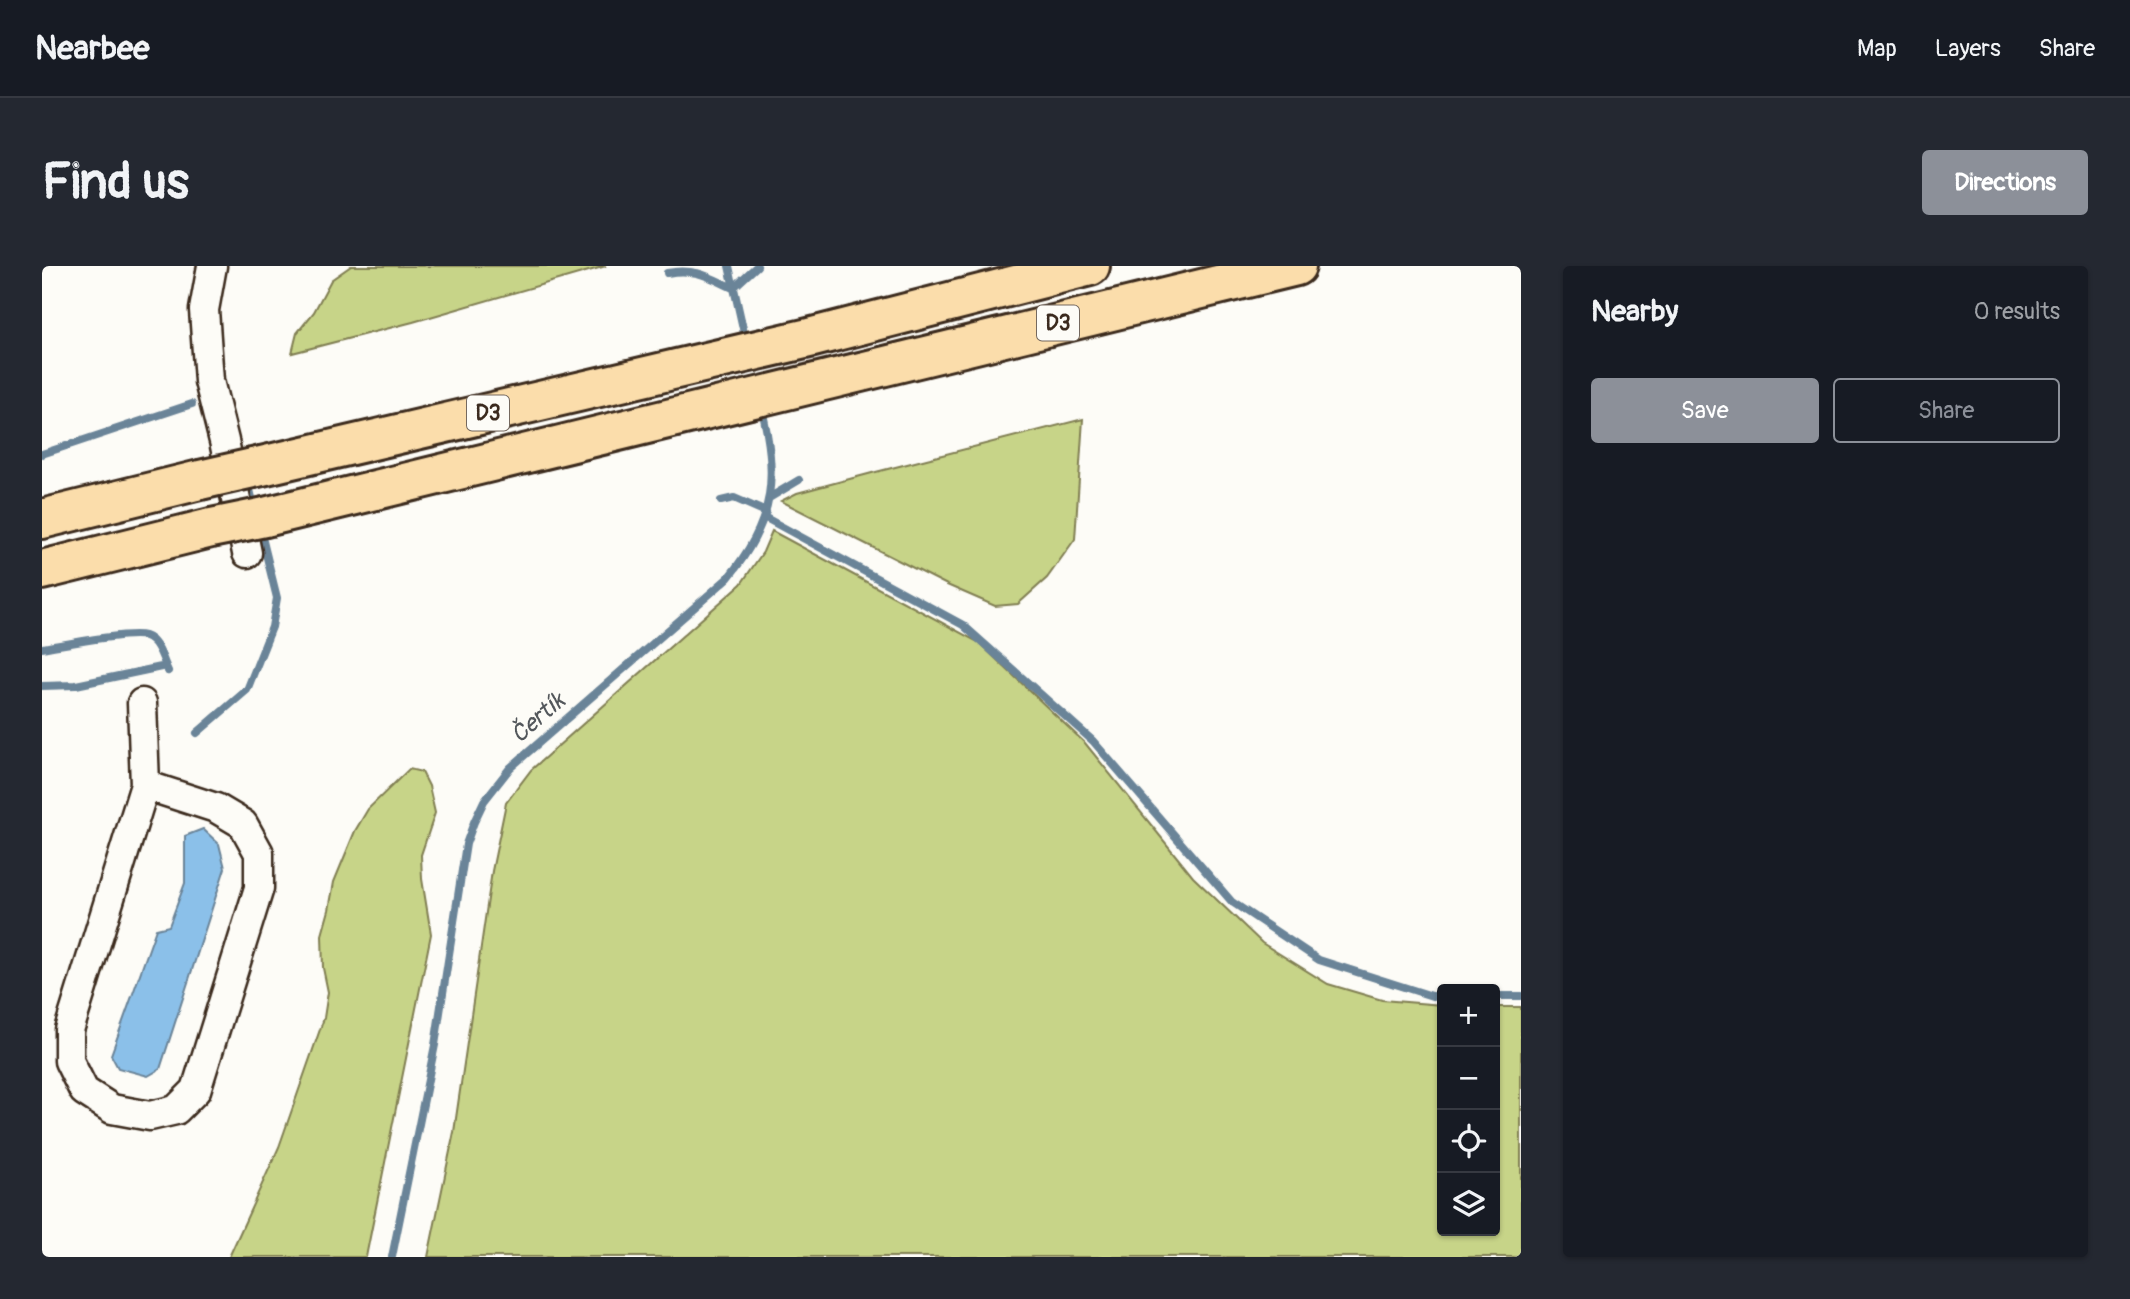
<!DOCTYPE html>
<meta charset="utf-8">
<style>
body{margin:0;font-family:Pangolin,sans-serif;background:#242831;color:#f1f3f6}
.controls{position:absolute;right:21px;bottom:21px;display:grid;overflow:hidden;border-radius:7px;box-shadow:0 2px 5px #0004}
.controls button{width:63px;height:63px;display:grid;place-items:center;padding:0;border:0;border-bottom:2px solid #363941;background:#171b24;color:#f1f3f6;font:35px sans-serif}
.list{margin:0;padding:0;list-style:none}
h2{display:flex;justify-content:space-between;align-items:center;height:91px;margin:0;padding:0 28px;font-size:30px}
h2 small{font-size:23px;font-weight:400;color:#9ea1a6}
.actions{display:flex;gap:14px;padding:21px 28px}
.actions a{flex:1;padding:16px 0;border:2px solid #8c9099;border-radius:7px;text-align:center;font-size:24px;color:#8c9099}
.actions .main{background:#8c9099;color:#fff}
.icon{flex:none;width:38px;height:38px;fill:none;stroke:currentColor;stroke-width:2;stroke-linecap:round;stroke-linejoin:round}
.map{position:relative;flex:none;width:1479px;height:991px;overflow:hidden;border-radius:7px}
header{display:flex;align-items:center;gap:42px;box-sizing:border-box;height:98px;padding:0 35px;background:#171b24;border-bottom:2px solid #363941}
header strong{font-size:33px}
nav{display:flex;gap:38px;margin-inline-start:auto;font-size:24px}
.intro{display:flex;align-items:center;justify-content:space-between;box-sizing:border-box;height:168px;padding:0 42px}
h1{margin:0;font-size:49px}
.button{padding:18px 32px;border-radius:7px;background:#8c9099;color:#fff;font-size:24px;font-weight:700}
main{display:flex;gap:42px;padding:0 42px}
aside{flex:1;background:#171b24;border-radius:7px;box-shadow:0 2px 5px #0004}
.map>svg:first-child{display:block}
</style>
<header>
<strong>Nearbee</strong>
<nav><a>Map</a><a>Layers</a><a>Share</a></nav>
</header>
<div class="intro"><h1>Find us</h1><a class="button">Directions</a></div>
<main>
<div class="map">
<svg width="1479" height="991" viewBox="0 0 1479 991">
<rect width="100%" height="100%" fill="#fdfcf7"/>
<filter id="ink" filterUnits="userSpaceOnUse"><feTurbulence type="fractalNoise" baseFrequency=".0143" numOctaves="2"/><feDisplacementMap in="SourceGraphic" scale="14" xChannelSelector="R" yChannelSelector="G"/><feConvolveMatrix kernelMatrix="1 2 1 2 8 2 1 2 1" color-interpolation-filters="sRGB"/></filter>
<g filter="url(#ink)">
<path fill="#c7d488" stroke="#817f53" stroke-width="2" d="M309,0H564L371,56L250,87L255,67L272,46L289,14Z
M1041,153L1033,273L1005,312L976,338L953,340L905,319L739,235L755,227L830,207Z
M730,265L936,376L1043,477L1151,611L1220,677L1286,718L1340,734L1400,739V965H1453V741H1479V991H386L412,866L450,605L464,537L489,504L699,318L721,286Z
M367,503L380,506L387,520L393,547L379,589L380,613L389,668L324,991H187L237,881L282,752L286,726L281,702L280,669L287,644L292,616L313,565L326,543Z"/>
<path fill="#8bc0e9" stroke="#6b8498" stroke-width="2" d="M161,563L177,578L183,602L118,803L106,810L76,802L69,789L114,663L127,660L143,617V570Z"/>
<g fill="none" stroke-linecap="round" stroke-linejoin="round">
<path stroke="#6b8498" stroke-width="8" d="M687,0L704,76
M625,7C653,2 665,10 691,22L715,0
M0,188L150,138
M205,212L213,244
M727,232L757,214
M679,235L692,232L724,246
M722,251L921,359L1051,475L1190,636L1277,694L1390,730H1400
M0,382C20,379 87,365 103,370C116,374 121,394 126,405
M0,420L34,419L124,400
M155,467L205,424L230,361L235,332L218,263
M1453,730H1479
M350,991L393,779L424,578L432,556L442,535L468,502L686,312C734,253 736,210 719,139"/>
<g stroke="#3b2a1e" stroke-width="33">
<path id="minor" d="M170,0L162,44L167,115L182,175L205,287
M100,437L103,519L27,764V795L42,825L70,843L108,850L134,844L154,824L217,622V587L201,558L174,542L103,519"/>
</g>
<g stroke="#3b2a1e" stroke-width="44">
<path id="highway" d="M211,202L767,72L1048,0
M223,251L1254,0
M0,253L158,214
M0,304L169,262"/>
</g>
<use href="#minor" stroke="#fdfcf7" stroke-width="28"/>
<use href="#highway" stroke="#fbddab" stroke-width="38"/>
<g stroke="#3b2a1e" stroke-width="44" stroke-linecap="butt">
<path id="highway-bridge" d="M158,214L211,202
M169,262L223,251"/>
</g>
<use href="#highway-bridge" stroke="#fbddab" stroke-width="38"/>
</g>
</g>
<g text-anchor="middle" dominant-baseline="central" stroke-width="6" stroke-linejoin="round" paint-order="stroke">
<g fill="#fdfcf7" stroke="#75695f" stroke-width="2">
<rect x="995" y="39.5" width="42" height="35" rx="5"/>
<rect x="425" y="129.5" width="42" height="35" rx="5"/>
</g>
<g font-size="21" font-weight="bold" fill="#3b2a1e">
<text x="1016" y="57">D3</text>
<text x="446" y="147">D3</text>
</g>
<g font-size="24" font-style="italic" fill="#53575b" stroke="#fdfcf7">
<text transform="translate(496 452) rotate(-41)">Čertík</text>
</g>
</g>
</svg>
<div class="controls">
<button>+</button>
<button>−</button>
<button><svg class="icon" aria-label="locate" viewBox="0 0 24 24"><circle cx="12" cy="12" r="6"/><path d="M12 2v4M12 18v4M2 12h4M18 12h4"/></svg></button>
<button><svg class="icon" aria-label="layers" viewBox="0 0 24 24"><path d="M12 4l9 5-9 5-9-5zM3 14l9 5 9-5"/></svg></button>
</div>
</div>
<aside>
<h2>Nearby<small>0 results</small></h2>
<ul class="list">
</ul>
<div class="actions"><a class="main">Save</a><a>Share</a></div>
</aside>
</main>
